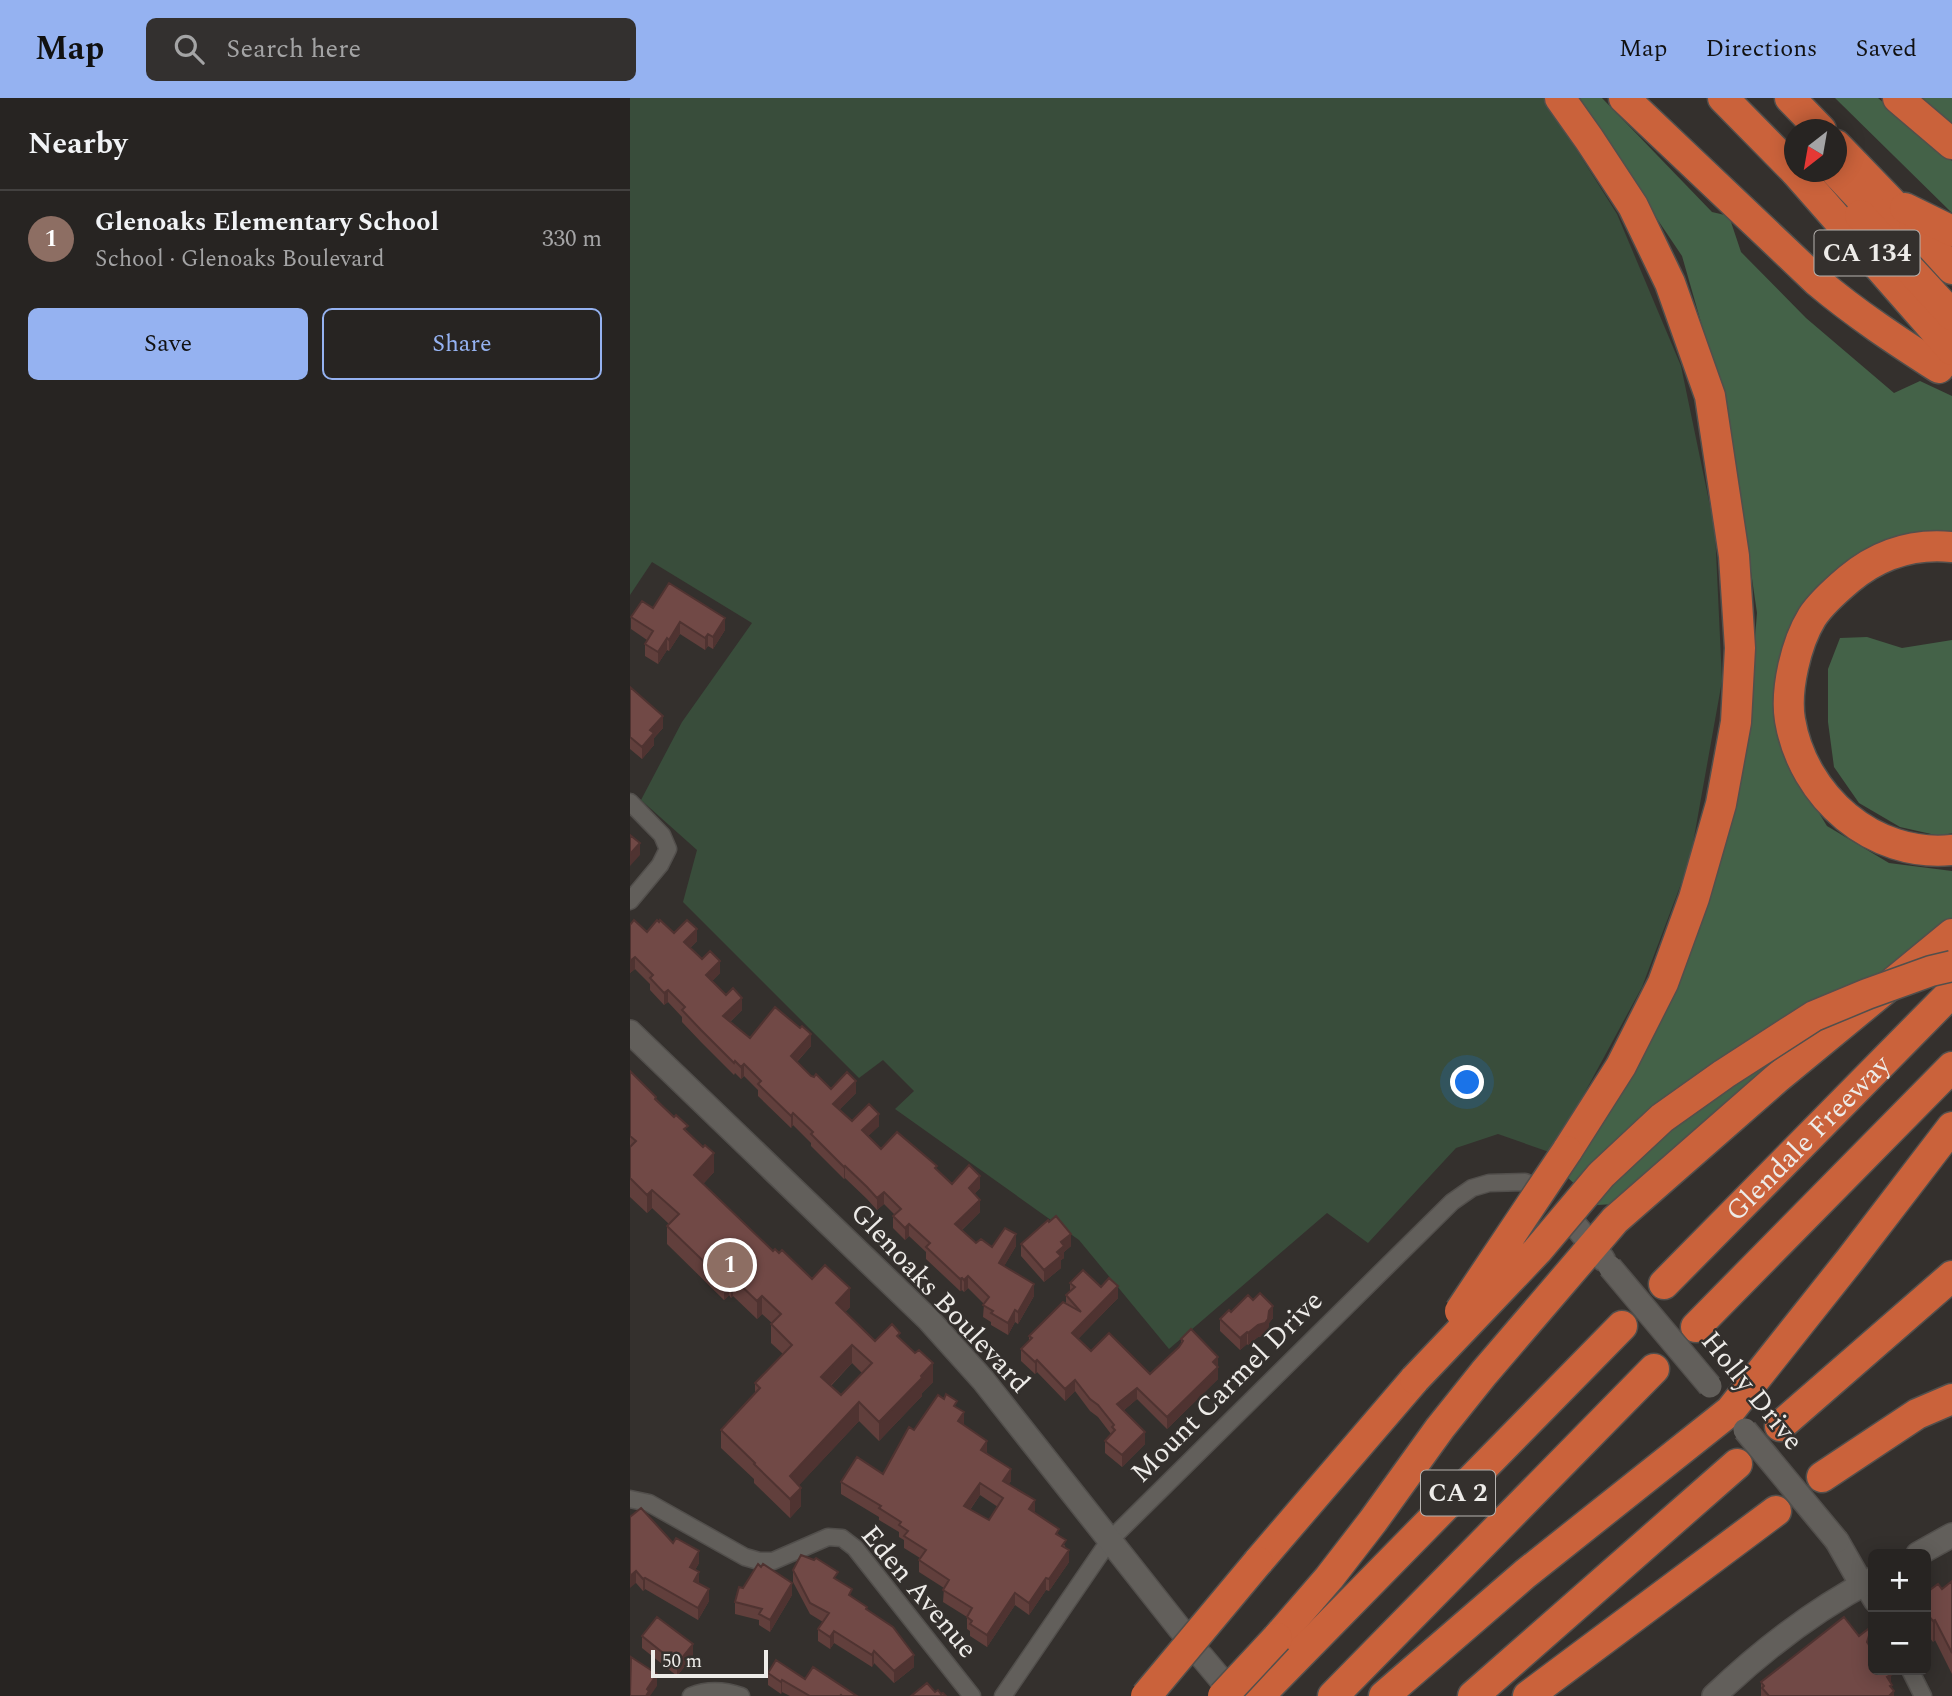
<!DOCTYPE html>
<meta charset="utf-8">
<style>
body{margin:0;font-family:Spectral,serif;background:#33302f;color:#f1f3f6}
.controls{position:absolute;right:21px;bottom:21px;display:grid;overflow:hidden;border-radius:10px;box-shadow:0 4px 18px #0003}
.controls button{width:63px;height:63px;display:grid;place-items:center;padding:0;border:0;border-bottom:2px solid #434140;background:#272422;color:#f1f3f6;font:35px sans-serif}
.compass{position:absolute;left:1154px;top:21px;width:63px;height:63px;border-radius:50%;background:#272422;box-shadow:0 4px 18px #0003;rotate:211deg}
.scale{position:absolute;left:21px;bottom:18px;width:117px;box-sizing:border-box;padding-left:7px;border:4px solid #edebe8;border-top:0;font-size:19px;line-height:24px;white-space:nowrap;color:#edebe8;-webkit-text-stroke:5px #34302d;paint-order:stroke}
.you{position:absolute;left:838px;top:985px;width:24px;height:24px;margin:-18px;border:5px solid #fff;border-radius:50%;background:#1a73e8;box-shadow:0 0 0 10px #1a73e833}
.badge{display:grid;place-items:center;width:46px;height:46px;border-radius:50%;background:#95b2f1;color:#fff;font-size:23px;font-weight:700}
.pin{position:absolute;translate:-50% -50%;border:4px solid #fff;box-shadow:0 2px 7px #0006}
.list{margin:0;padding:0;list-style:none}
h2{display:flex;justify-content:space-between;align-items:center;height:91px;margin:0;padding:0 28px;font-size:30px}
h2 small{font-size:23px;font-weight:400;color:#a4a4a5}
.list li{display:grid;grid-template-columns:46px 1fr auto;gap:21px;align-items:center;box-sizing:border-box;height:98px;padding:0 28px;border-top:2px solid #434140}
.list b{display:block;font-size:26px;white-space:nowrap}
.list p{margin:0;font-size:23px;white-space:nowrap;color:#a4a4a5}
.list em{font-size:23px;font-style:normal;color:#a4a4a5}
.actions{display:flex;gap:14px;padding:21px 28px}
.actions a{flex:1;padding:16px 0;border:2px solid #95b2f1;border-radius:10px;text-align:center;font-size:24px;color:#95b2f1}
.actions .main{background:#95b2f1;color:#111}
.icon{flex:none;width:38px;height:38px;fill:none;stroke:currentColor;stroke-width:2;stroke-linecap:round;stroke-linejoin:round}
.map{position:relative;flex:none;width:1322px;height:1598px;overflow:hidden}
header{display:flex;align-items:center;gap:42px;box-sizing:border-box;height:98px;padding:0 35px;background:#95b2f1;color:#111}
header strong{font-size:33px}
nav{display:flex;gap:38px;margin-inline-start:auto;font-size:24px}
.search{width:490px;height:63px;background:#33302f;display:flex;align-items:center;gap:18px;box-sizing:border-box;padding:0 24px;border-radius:10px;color:#a4a4a5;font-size:26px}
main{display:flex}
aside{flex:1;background:#272422}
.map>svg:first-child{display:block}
</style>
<header>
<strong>Map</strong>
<div class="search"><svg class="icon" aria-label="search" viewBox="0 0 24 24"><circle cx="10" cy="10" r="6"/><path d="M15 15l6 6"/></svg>Search here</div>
<nav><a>Map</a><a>Directions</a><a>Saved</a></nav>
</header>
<main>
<aside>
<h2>Nearby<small></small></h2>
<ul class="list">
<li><span class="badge" style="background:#8d6e63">1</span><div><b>Glenoaks Elementary School</b><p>School · Glenoaks Boulevard</p></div><em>330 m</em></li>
</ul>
<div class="actions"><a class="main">Save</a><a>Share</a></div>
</aside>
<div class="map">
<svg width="1322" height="1598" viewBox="0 0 1322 1598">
<rect width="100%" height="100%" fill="#34302d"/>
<path fill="#394d3b" d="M0,0H914L987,116L1051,268L1085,432L1092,583L1060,762L1012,889L922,1055L868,1036L826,1050L738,1145L697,1115L539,1251L449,1142L265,1011L284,993L253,962L229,980L53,804L67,752L11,702L52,624L122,525L22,464L0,497Z"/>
<path fill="#446248" d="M950,0H972L1082,114L1099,118L1111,154L1176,220L1264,295L1290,283L1322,298V443L1201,486L1147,618L1157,663L1197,728L1259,765L1322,773V825L985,1106L967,1107L936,1078L995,982L1117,637L1127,515L1099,322L1052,158L1009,94Z
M1205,0H1248L1322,63V115Z
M1283,0H1322V33Z
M1237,539L1272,550L1322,542V735L1310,738L1270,729L1229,705L1204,669L1198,624V571L1210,540Z"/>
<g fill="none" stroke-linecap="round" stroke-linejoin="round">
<g stroke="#524f4c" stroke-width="19">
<path id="street" d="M0,704L32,737L38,751L30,767L0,803
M0,1401L19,1405L115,1459L129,1463H143L198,1439L212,1440L225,1450L342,1598
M1232,1487L1243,1505
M1280,1572L1293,1598
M61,1598C78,1591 94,1592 111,1598
M373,1598L479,1443L822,1104L842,1090L859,1085L895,1084L906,1089"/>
</g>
<g stroke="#524f4c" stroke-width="26">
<path id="secondary" d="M0,934L299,1222L353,1282L550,1531
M945,1127L973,1161
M1207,1443L1232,1487
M1288,1456L1322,1437
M572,1559L593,1584
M1084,1598C1132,1552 1184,1512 1243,1481"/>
</g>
<g stroke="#524f4c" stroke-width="33">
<g id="highway">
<path d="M930,0L959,41L1003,108L1040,185L1080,298L1104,458L1110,550L1106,624L1091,706L1064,800L1033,885L991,968L937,1053"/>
<path d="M994,0L1188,184C1226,216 1267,243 1309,270"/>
<path d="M1093,0L1164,72"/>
<path d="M1160,0L1191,32"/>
<path d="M1268,0L1322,46"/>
<path d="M1206,47L1262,105L1322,171"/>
<path d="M1166,74L1322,252"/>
<path d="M1206,74L1255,126"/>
<path d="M1275,110L1322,133"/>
<path d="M1230,117L1322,217"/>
<path d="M1322,449C1282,445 1249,456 1219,481C1206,492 1191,505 1182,519C1166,545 1155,592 1160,622C1173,699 1243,760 1322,752"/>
<path id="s1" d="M1034,1186L1322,894"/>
<path d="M1066,1229L1322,969"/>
<path d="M1150,1328L1322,1178"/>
<path d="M1192,1379L1287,1316L1322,1301"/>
<path d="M628,1464L785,1281"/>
<path d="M647,1540L699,1480L743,1423L810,1330L854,1275L985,1122L1146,981L1322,836"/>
<path d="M629,1598L992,1228"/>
<path d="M703,1598L1024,1271"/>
<path d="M754,1598L895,1476L1100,1313L1220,1162L1322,1029"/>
<path d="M843,1598L1107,1366"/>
<path d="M898,1598L1146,1413"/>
</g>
</g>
<use href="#street" stroke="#625f5b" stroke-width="16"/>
<use href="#secondary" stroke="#625f5b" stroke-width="23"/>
<use href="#highway" stroke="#ca623b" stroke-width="30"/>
<g stroke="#524f4c" stroke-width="26" stroke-linecap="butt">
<path id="secondary-bridge" d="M980,1169L1080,1288
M1115,1332L1207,1443"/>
</g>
<g stroke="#524f4c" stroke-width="33" stroke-linecap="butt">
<path id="highway-bridge" d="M830,1213L937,1053
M785,1281L907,1153L971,1077L1032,1020L1094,976L1184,918L1237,896L1301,873L1322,868
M516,1598L628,1464
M593,1598L647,1540"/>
</g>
<use href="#secondary-bridge" stroke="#625f5b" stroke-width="23"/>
<use href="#highway-bridge" stroke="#ca623b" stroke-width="30"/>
</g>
<path fill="#613f3c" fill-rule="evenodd" d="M23,510L95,532L83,551L78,548L75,552L50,536L39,553L37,552L28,566L15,558V546L17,542L1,531V519Z
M0,589L33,630L24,640V647L12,661L0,651Z
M0,827L17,834L44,835L67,843L60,850L72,861L90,875L82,883L96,897L112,912L100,924L120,940L181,948L167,964L181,978L201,991L226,995L209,1012L222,1023L249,1028L238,1038L251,1051L307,1071L322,1086L350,1090L344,1096L350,1114L332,1132L346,1145L362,1149L386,1148L374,1168L404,1198L388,1226L385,1224L378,1237L361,1227V1224L353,1219L354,1206L338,1190L334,1194L332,1192L330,1193L296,1161V1154L279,1138L275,1142L263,1130V1118L265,1117L254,1106L247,1112L237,1101L215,1080L214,1081L181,1048V1045L163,1027L161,1030L128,998V992L114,978L111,981L105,975L104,977L71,944L52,924V919L38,904L34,907L20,892V886L5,871L0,875Z
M0,973L58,1034L84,1074L73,1086L143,1153L220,1209L215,1214L245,1243L270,1241L303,1284L292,1295V1298L249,1343L229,1323L169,1387L171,1408L160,1420L124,1385V1381L91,1350V1332L125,1296V1285L153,1256L141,1245V1226L142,1225L132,1216L127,1221L103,1198L101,1200L99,1197L94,1202L37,1146V1128L39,1126L22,1110L17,1115L0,1099ZM222,1265L232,1275L211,1297L201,1288Z
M391,1146L441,1148L434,1154V1160L431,1162V1170L414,1184L391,1158Z
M440,1185L471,1189L488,1200L448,1241L461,1253L520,1276L549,1249L551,1246V1241L588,1259V1281L537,1331L507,1301L493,1313L515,1346L492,1369L475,1355V1343L481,1336L468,1319L460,1313L445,1293L435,1303L407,1274L405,1276L391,1263V1251L399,1243V1238L436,1206V1197L440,1193Z
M601,1214L643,1220L639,1225L638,1233L635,1237L628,1239L618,1247L617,1246L610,1252L609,1251L590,1233V1221Z
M327,1309L334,1327L381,1383L378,1387L405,1415L429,1437L436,1450L439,1464L419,1493L416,1492L399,1517L385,1507L357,1549L340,1538V1533L337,1531V1519L313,1504L314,1490L289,1474V1462L290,1460L274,1450V1442L269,1439V1434L249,1422V1419L211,1396V1384L253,1376ZM350,1397L368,1409L359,1422L340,1412Z
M0,1419L43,1445L69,1465L65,1472L69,1486L79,1503L68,1522L15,1491L13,1493L6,1485Z
M163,1472L208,1482L222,1499L237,1512L284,1569L264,1585L244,1565L242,1569L204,1545L200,1551L188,1543V1531L193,1524L180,1516L163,1484Z
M1322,1483V1576L1305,1542L1303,1544L1296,1535V1495L1312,1491Z
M113,1490L162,1497L140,1534L129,1527V1522L105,1516V1504Z
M12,1538L63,1558L47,1578L12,1550Z
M1229,1538L1242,1547L1241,1550L1261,1585L1264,1598H1131V1584Z
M138,1575L175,1581L227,1598H160L152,1594L151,1596L138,1587Z"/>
<path fill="#4f3331" d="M95,520V532L83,551V539Z
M50,524V536L39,553V542Z
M78,536V548L75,552V540Z
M37,540V552L28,566V554Z
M33,618V630L24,640V647L12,661V649L20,632Z
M10,745V757L0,768V756Z
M67,831V843L54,855V844Z
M5,859V871L0,875V863Z
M90,863V875L76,889V877Z
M38,892V904L34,907V895Z
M112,900V912L93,930V918Z
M181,936V948L161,970V958Z
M114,966V978L111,981V969Z
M226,983V995L203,1018V1006Z
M163,1015V1027L161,1030V1018Z
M249,1016V1028L232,1044V1032Z
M84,1055V1074L64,1096V1077Z
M215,1068V1080L214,1081V1069Z
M350,1078V1090L339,1102V1090Z
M22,1092V1110L17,1115V1097Z
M254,1094V1106L247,1112V1100Z
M350,1102V1114L325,1138V1126Z
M279,1126V1138L275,1142V1130Z
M386,1136V1148L369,1177V1165Z
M441,1136V1148L434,1154V1160L431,1162V1170L414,1184V1172L427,1154L431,1144Z
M99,1178V1197L94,1202V1183Z
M338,1178V1190L334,1194V1182Z
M103,1180V1198L101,1200V1181Z
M332,1180V1192L330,1193V1181Z
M404,1186V1198L388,1226V1214Z
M488,1188V1200L442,1247V1235Z
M220,1190V1209L206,1223V1205Z
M132,1198V1216L127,1221V1203Z
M643,1208V1220L639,1225L638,1233L635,1237L628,1239L618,1247V1235Z
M385,1212V1224L378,1237V1225Z
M617,1234V1246L610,1252V1240Z
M222,1247V1265L191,1297V1279Z
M588,1259V1281L537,1331V1319Z
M407,1262V1274L405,1276V1264Z
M303,1265V1284L292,1295V1298L249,1343V1324Z
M445,1282V1293L435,1303V1291Z
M507,1290V1301L487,1318V1306Z
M229,1304V1323L160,1397V1378Z
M334,1314V1326L328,1335V1323Z
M515,1334V1346L492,1369V1357Z
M357,1343V1355L351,1364V1352Z
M381,1371V1383L373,1395V1383Z
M350,1385V1397L334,1420V1408Z
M171,1390V1408L160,1420V1401Z
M405,1402V1414L399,1411Z
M439,1452V1464L419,1493V1481Z
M69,1453V1465L60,1481V1469Z
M6,1473V1485L0,1490V1478Z
M69,1474V1486L64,1483Z
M15,1480V1491L13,1493V1481Z
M416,1480V1492L399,1517V1505Z
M162,1485V1497L140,1534V1522Z
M79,1491V1503L68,1522V1510Z
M385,1495V1507L357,1549V1537Z
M1305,1522V1542L1303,1544V1523Z
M1242,1528V1547L1237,1564V1544Z
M204,1533V1545L200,1551V1539Z
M63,1546V1558L47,1578V1566Z
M244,1553V1565L242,1569V1557Z
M284,1557V1569L264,1585V1573Z
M27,1576V1588L20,1598H16L17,1591Z
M1261,1577V1588L1262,1587V1595L1264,1593V1598H1259L1257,1579Z
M152,1582V1594L151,1596V1584Z"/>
<path fill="#714946" stroke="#4f3331" stroke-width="2" fill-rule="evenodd" d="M39,485L95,520L83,539L78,536L75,540L50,524L39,542L37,540L28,554L15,546L23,533L1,519L12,503L23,510Z
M0,589L33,618L20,632L24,635L12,649L0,639Z
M0,737L10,745L0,756Z
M4,822L17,834L27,822L29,824L30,822L44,835L57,822L67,831L54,844L72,861L80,853L90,863L76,877L96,897L103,890L112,900L93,918L120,940L145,909L170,930L172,928L181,936L161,958L181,978L184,979L186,976L201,991L217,974L226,983L203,1006L222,1023L239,1006L249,1016L232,1032L251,1051L267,1034L307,1068L305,1070L322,1086L339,1067L350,1078L339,1090L350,1102L325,1126L346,1145L351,1141L362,1149L375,1130L386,1136L369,1165L404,1186L388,1214L385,1212L378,1225L361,1215L363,1213L353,1207L359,1199L338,1178L334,1182L332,1180L330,1181L296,1149L300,1145L279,1126L275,1130L263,1118L271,1111L254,1094L247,1100L237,1089L215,1068L214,1069L181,1036L183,1034L163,1015L161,1018L128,986L131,983L114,966L111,969L105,963L104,965L71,932L52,912L55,909L38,892L34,895L20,880L23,877L5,859L0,863V827Z
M0,973L26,999L25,1001L44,1019L46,1017L58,1028L54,1031L73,1049L75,1047L84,1055L64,1077L143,1153L145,1151L149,1155L152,1152L182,1181L195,1167L220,1190L206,1205L245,1243L262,1226L270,1235L267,1238L285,1255L289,1252L303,1265L291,1278L292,1280L249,1324L229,1304L160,1378L171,1390L160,1401L124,1366L125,1365L91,1332L130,1290L125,1285L162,1247L141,1226L151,1216L132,1198L127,1203L103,1180L101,1181L99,1178L94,1183L37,1128L49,1116L22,1092L17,1097L0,1080V1049L6,1043L0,1038ZM222,1247L242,1265L211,1297L191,1279Z
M426,1118L441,1136L431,1144L434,1148L427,1154L431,1158L414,1172L391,1146L418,1122L419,1124Z
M453,1172L471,1189L479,1180L488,1188L442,1235L461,1253L479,1235L520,1276L549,1249L553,1243L551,1241L561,1231L588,1259L583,1264L588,1269L537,1319L507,1290L487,1306L515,1334L492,1357L475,1343L485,1332L482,1329L484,1327L468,1307L460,1301L445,1282L435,1291L407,1262L405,1264L391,1251L402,1240L399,1238L433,1204L451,1214L436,1197L445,1189L440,1185Z
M630,1195L643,1208L639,1213L638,1221L635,1225L628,1227L618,1235L617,1234L610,1240L609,1239L590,1221L599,1212L601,1214L618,1197L623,1202Z
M316,1296L327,1303L324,1308L334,1314L328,1323L357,1343L351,1352L381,1371L373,1383L405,1402L399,1411L429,1431L426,1436L436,1442L432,1448L439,1452L419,1481L416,1480L399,1505L385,1495L357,1537L340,1526L342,1523L337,1519L342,1510L313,1492L319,1482L289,1462L296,1452L274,1438L278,1433L269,1427L271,1424L249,1410L251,1408L211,1384L227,1359L253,1376L279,1329L284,1332L308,1297L314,1301ZM350,1385L373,1400L359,1422L334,1408Z
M11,1410L43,1445L46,1440L69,1453L60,1469L69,1474L64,1483L79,1491L68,1510L15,1480L13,1481L6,1473L0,1478V1419Z
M171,1457L184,1462L186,1460L208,1474L204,1480L222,1491L219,1497L237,1509L236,1511L263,1529L284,1557L264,1573L244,1553L242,1557L204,1533L200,1539L188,1531L199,1515L180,1505L163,1472Z
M128,1466L131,1469L133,1466L162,1485L140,1522L129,1516L132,1511L105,1504L109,1489L113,1490Z
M1322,1483V1555L1305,1522L1303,1523L1296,1515V1495L1308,1486L1312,1491Z
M27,1519L63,1546L47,1566L12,1538Z
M1214,1519L1229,1538L1242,1528L1237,1544L1243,1553V1572H1257L1261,1577L1257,1579L1262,1587L1260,1588L1264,1593L1259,1598H1139L1132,1590L1134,1588L1131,1584Z
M1,1559L27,1576L17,1591L19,1593L16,1598H0Z
M146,1562L175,1581L183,1569L227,1598H212L211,1597L210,1598H180L152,1582L151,1584L138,1575Z
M297,1585L305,1594L308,1592L311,1596L313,1595L316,1598H281Z"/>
<g text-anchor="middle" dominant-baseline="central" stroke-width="5" stroke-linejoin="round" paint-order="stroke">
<g fill="#34302d" stroke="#b6b3b0" stroke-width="2">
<rect x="1184.5" y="132.5" width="105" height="45" rx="5"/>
<rect x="791" y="1372.5" width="74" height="45" rx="5"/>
</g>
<g font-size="26" font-weight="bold" fill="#edebe8">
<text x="1237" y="155">CA 134</text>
<text x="828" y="1395">CA 2</text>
</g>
<g font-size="28" fill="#edebe8" stroke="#34302d">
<text stroke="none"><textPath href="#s1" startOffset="205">Glendale Freeway</textPath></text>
<text transform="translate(310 1200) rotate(47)">Glenoaks Boulevard</text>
<text transform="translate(597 1289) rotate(-45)">Mount Carmel Drive</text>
<text transform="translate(1122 1293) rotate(51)">Holly Drive</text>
<text transform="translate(289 1494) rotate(50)">Eden Avenue</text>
</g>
</g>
</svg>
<div class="controls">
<button>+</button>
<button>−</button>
</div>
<svg class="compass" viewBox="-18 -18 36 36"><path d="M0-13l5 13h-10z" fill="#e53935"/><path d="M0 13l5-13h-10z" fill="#a4a4a5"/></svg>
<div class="scale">50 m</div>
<div class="you"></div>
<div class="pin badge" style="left:100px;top:1167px;background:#8d6e63">1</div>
</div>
</main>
